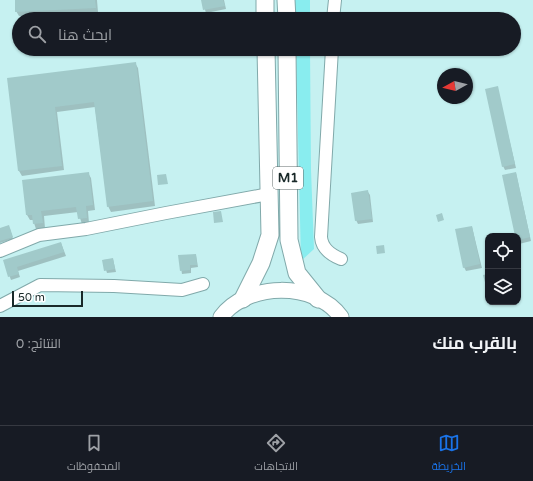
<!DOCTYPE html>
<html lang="ar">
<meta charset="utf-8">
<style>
body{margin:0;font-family:"Varela Round",Cairo,sans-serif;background:#20242c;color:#f1f3f6;direction:rtl}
.controls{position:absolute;right:12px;bottom:12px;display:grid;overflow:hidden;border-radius:8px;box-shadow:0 1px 3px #0004}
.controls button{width:36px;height:36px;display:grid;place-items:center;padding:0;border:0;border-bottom:1px solid #363941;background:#171b24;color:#f1f3f6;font:20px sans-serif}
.compass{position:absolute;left:437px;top:68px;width:36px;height:36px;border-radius:50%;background:#171b24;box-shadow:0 1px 3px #0004;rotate:262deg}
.scale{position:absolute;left:12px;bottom:10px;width:71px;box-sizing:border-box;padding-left:4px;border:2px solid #192929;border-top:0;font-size:11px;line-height:14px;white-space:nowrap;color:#192929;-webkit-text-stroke:3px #fff;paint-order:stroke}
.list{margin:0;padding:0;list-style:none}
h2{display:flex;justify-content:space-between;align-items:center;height:52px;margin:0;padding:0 16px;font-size:17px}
h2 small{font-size:13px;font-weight:400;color:#9ea1a6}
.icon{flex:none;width:22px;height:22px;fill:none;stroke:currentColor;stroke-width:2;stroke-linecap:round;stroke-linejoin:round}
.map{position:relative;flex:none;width:533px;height:317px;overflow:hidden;direction:ltr}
.search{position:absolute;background:#171b24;box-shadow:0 1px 3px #0004;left:12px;right:12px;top:12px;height:44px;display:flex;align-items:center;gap:10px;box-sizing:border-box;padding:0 14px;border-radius:22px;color:#9ea1a6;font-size:15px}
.sheet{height:108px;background:#171b24}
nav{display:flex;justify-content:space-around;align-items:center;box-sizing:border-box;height:56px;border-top:1px solid #363941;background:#171b24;font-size:11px;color:#9ea1a6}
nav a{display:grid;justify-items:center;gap:2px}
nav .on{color:#1a73e8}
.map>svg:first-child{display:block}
</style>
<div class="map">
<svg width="533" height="317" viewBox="0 0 533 317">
<rect width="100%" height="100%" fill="#c6f1f1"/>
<path fill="#89edef" d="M295,0H310V19H295Z
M296,49H310L311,170L314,249L301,261Z"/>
<path fill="#0003" d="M16,0H97L98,12L19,16L16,11Z
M202,0H224L226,9L206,13Z
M135,63L138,68L155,206L111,212L108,206L95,107L57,112L64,170L22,176L19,171L8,79Z
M497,88L516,168L505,170L503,166Z
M88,173L91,178L95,210L88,211L89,223L82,224L78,212L44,216L45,228L36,229L33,220H30L27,215L23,181Z
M516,173L531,241L519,244L518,236H516Z
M368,192L370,195L373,222L358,224L356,220Z
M472,227L482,268L466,271L464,267Z
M0,229H10L13,239L0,243Z
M61,243L66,256L18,271L20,277L11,280L4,261Z
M196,255L198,267L191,268V273L182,274L179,256Z
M113,259L116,272L107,273L103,260Z"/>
<path fill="#a1caca" d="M15,0H95L96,8L15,12Z
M201,0H223L225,6L203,10Z
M136,62L153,201L107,207L94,102L55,107L62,166L18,171L7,78Z
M498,86L515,164L502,167L485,89Z
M89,172L93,205L86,206L87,218L78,219L76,207L41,211L43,223L33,224L32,215H26L22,180Z
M516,172L530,237L518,240V236H515L502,175Z
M166,174L168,184L158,185L157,175Z
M368,190L372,219L355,221L351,193Z
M221,211L223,222L214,223L213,212Z
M442,213L444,220L438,222L436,215Z
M9,225L13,237L0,241V228Z
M472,226L480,264L463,268L455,229Z
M61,242L64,252L17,267L19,274L8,277L3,260Z
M384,245L385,253L377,254L376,246Z
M196,254L197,265H190V270L180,271L178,255Z
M113,258L115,269L104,271L102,260Z
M488,274V286H486L483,275Z"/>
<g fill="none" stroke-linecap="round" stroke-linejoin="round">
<g stroke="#81a9aa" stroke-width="14">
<path id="minor" d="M333,19L335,0
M332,49L321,237C322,249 331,255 341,259
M0,251L39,235L86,229L166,213L269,194
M0,306L40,285L114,286L182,290L203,284"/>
</g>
<g stroke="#81a9aa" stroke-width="17">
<path id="major" d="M221,317C247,282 315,281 341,317"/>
</g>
<g stroke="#81a9aa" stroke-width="19">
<path id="highway" d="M265,0V19
M286,0L287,19
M287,49L289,240L297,273L318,299
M243,299L261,263L270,235L266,49"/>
</g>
<use href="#minor" stroke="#fff" stroke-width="12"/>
<use href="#major" stroke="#fff" stroke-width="15"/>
<use href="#highway" stroke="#fff" stroke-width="17"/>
</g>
<g text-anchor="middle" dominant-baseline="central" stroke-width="3" stroke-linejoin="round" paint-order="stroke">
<rect fill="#fff" stroke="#5e6969" stroke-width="1" x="273" y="167" width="30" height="22" rx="3"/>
<g font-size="13" font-weight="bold" fill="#192929">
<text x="288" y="178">M1</text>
</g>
</g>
</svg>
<div class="controls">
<button><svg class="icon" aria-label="locate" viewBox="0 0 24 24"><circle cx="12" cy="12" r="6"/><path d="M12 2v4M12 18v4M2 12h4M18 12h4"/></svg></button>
<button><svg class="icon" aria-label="layers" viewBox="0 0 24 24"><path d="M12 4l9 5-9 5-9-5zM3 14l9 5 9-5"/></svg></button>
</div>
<svg class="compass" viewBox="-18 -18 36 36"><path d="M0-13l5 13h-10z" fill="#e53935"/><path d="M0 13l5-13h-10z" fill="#9ea1a6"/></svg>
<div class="scale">50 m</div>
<div class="search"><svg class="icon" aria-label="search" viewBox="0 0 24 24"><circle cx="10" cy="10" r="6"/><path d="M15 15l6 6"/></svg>ابحث هنا</div>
</div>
<section class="sheet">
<h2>بالقرب منك<small>النتائج: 0</small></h2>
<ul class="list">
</ul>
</section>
<nav>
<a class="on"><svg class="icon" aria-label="map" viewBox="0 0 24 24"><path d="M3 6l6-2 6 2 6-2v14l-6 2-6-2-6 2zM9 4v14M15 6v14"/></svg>الخريطة</a>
<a><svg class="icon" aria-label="directions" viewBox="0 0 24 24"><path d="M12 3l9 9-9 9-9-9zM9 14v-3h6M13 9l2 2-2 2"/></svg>الاتجاهات</a>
<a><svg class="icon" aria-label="saved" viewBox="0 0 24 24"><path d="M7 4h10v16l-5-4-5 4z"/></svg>المحفوظات</a>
</nav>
